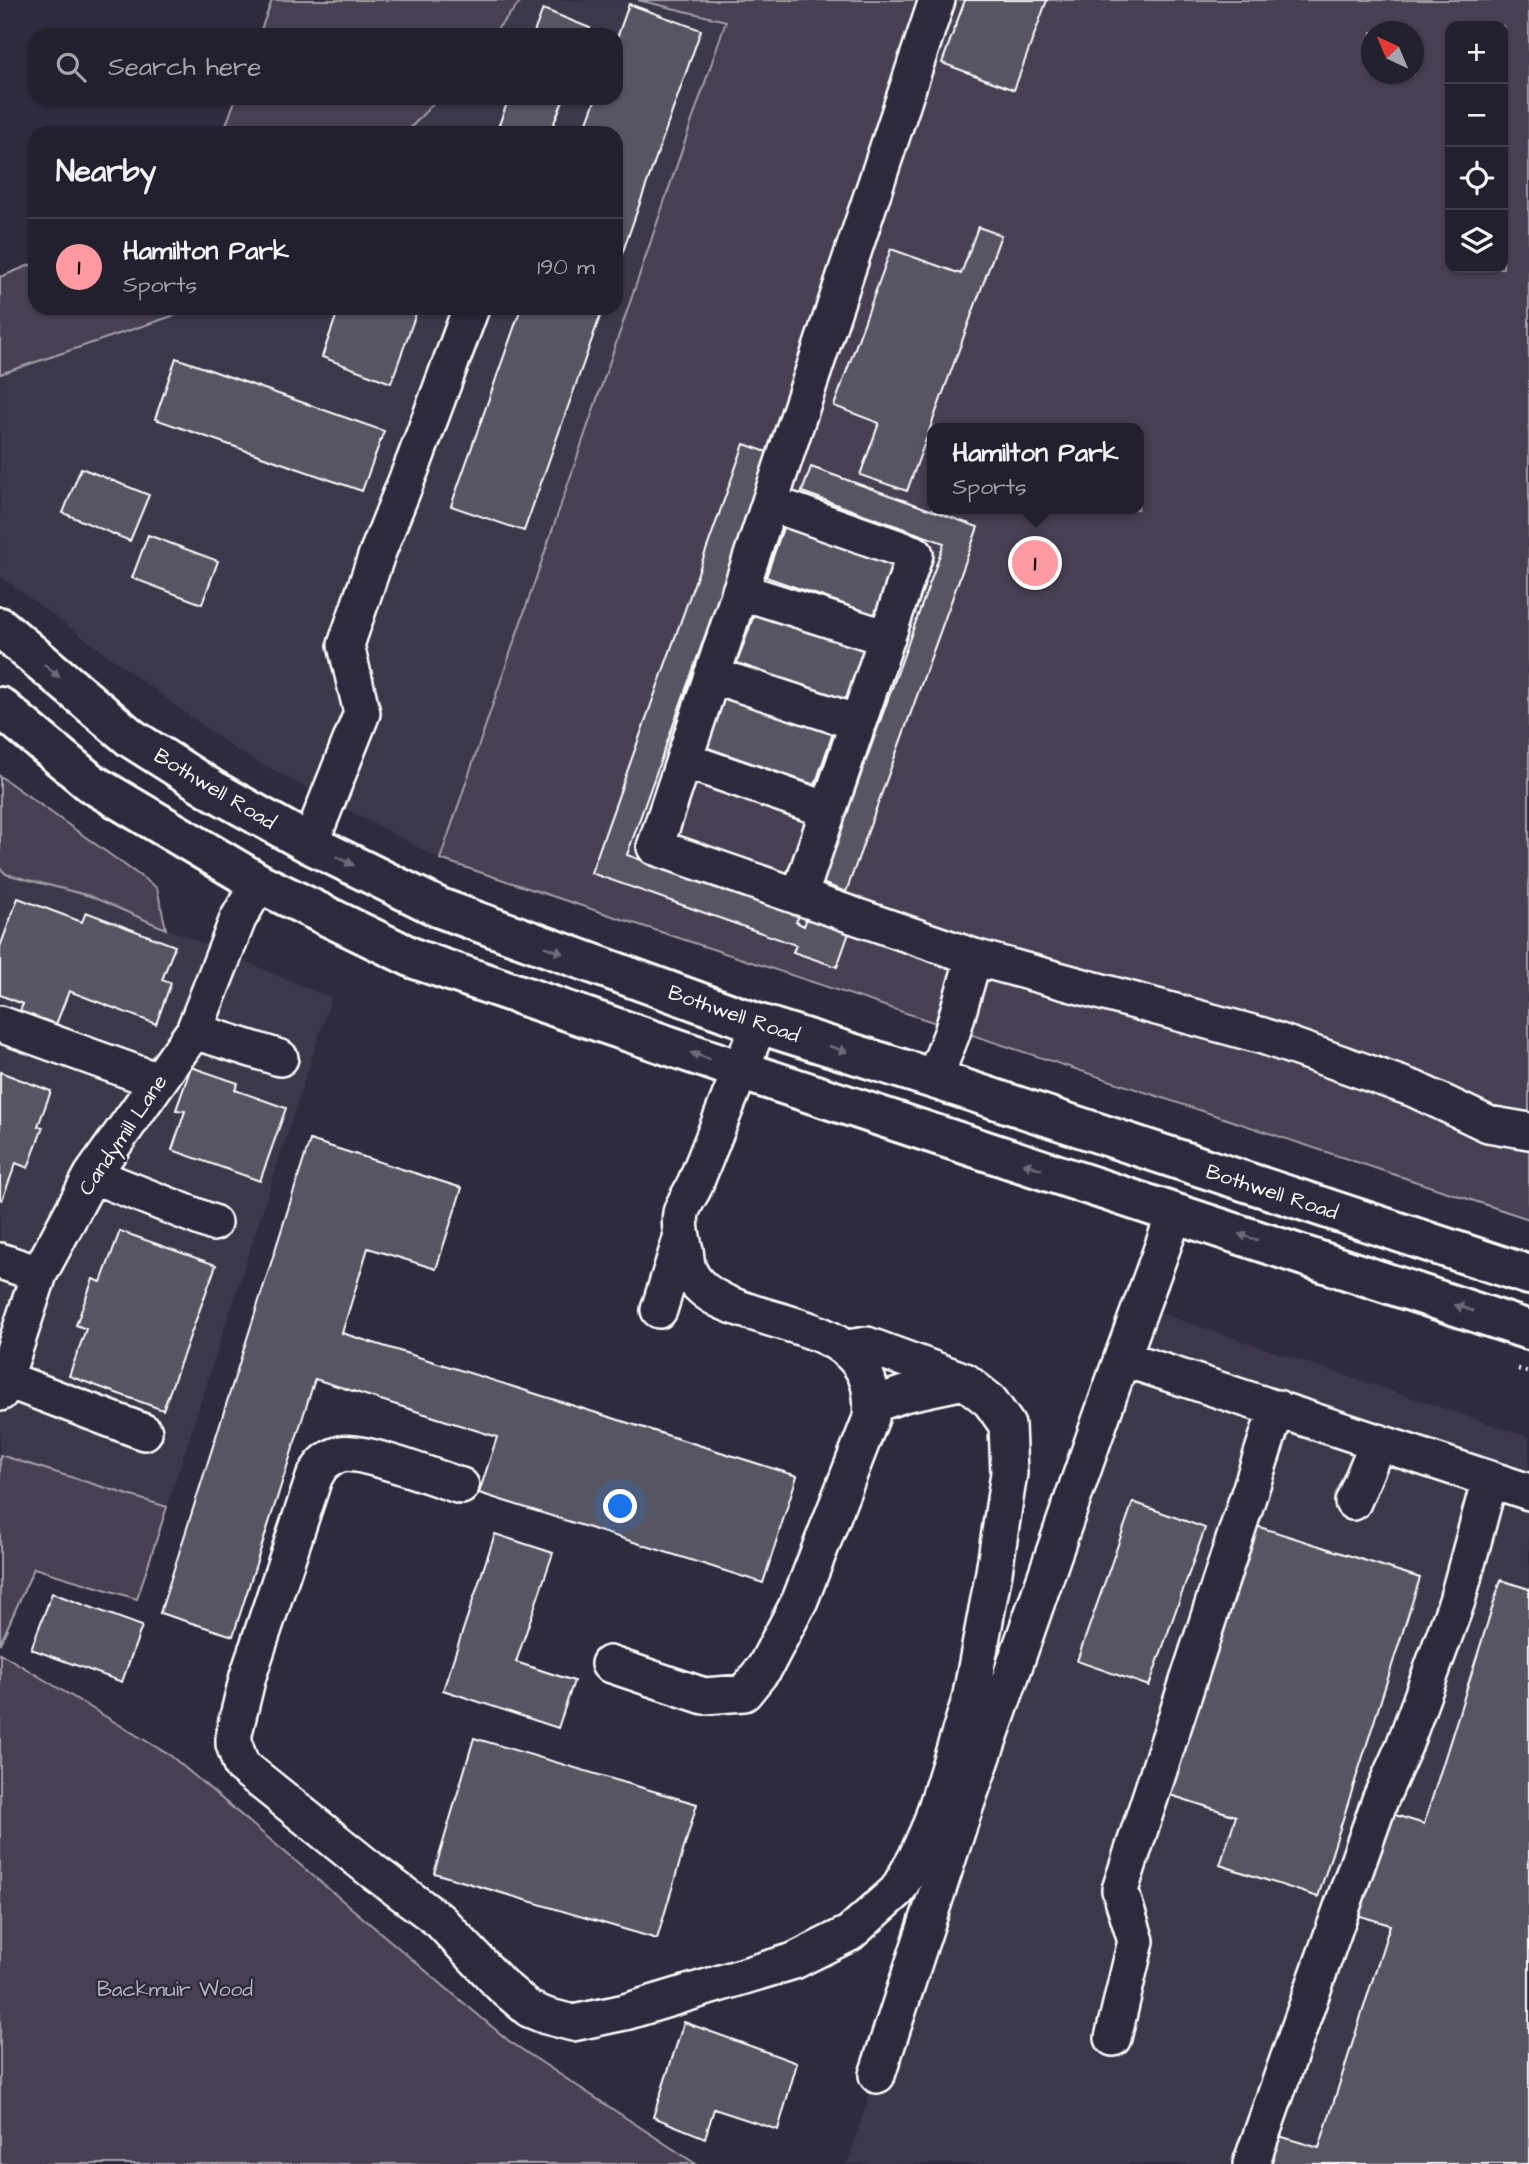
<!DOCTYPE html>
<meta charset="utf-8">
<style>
body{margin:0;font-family:"Architects Daughter",sans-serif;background:#2f2d3a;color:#f1f3f6}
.controls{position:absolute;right:21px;top:21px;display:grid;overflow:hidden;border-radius:14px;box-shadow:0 2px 5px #0004}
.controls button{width:63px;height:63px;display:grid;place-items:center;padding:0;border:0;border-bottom:2px solid #403e4a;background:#23202e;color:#f1f3f6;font:35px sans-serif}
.compass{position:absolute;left:1361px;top:21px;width:63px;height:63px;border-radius:50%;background:#23202e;box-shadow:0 2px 5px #0004;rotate:316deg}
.you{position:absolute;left:621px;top:1507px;width:24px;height:24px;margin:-18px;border:5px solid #fff;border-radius:50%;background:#1a73e8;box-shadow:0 0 0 10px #1a73e833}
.badge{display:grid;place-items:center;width:46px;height:46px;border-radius:50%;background:#ff9aa2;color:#111;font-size:23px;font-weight:700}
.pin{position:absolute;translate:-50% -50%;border:4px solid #fff;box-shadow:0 2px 7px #0006}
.popup{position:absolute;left:927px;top:423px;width:217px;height:91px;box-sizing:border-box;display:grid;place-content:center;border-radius:14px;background:#23202e;filter:drop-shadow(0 2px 5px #0005);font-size:23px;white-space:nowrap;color:#a3a3aa}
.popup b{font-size:26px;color:#f1f3f6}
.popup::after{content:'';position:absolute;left:50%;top:100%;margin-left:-14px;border:14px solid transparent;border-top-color:#23202e}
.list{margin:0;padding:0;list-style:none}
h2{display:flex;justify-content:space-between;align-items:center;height:91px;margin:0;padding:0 28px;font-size:30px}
h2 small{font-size:23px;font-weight:400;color:#a3a3aa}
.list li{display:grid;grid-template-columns:46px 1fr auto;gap:21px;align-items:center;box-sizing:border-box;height:98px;padding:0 28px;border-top:2px solid #403e4a}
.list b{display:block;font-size:26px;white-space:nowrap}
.list p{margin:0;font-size:23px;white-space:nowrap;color:#a3a3aa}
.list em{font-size:23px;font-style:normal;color:#a3a3aa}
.icon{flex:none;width:38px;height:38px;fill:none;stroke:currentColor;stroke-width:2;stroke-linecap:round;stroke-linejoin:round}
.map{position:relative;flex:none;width:1529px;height:2164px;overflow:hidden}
.search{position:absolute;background:#23202e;box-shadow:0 2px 5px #0004;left:28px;top:28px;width:595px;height:77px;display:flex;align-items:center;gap:18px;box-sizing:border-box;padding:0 24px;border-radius:21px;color:#a3a3aa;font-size:26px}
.panel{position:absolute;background:#23202e;box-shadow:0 2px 5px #0004;left:28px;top:126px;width:595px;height:189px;border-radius:21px}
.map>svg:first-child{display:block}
</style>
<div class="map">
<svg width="1529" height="2164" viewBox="0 0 1529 2164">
<rect width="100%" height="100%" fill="#2f2a3d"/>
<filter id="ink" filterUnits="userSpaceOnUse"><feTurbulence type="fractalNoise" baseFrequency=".0143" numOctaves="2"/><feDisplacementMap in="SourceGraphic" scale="14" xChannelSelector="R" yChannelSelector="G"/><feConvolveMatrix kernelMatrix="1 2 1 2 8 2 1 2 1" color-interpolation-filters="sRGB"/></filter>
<g filter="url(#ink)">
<path fill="#3c3749" d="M522,0H638L726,20L440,859L236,750L0,576V374L196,308H616V133H406L438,98H616V35H492Z
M0,868L7,874L91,896L331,998L167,1507L0,1455Z
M1126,1302L1529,1437V2164H847Z"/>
<path fill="#464152" stroke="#a2a0a8" stroke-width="2" fill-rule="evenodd" d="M272,0H522L492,35H259Z
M638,0H1529V1219L440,859L726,21ZM1450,26H1503V268H1450ZM1372,32H1414V74H1372ZM932,428H1138V509H932Z
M236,98H438L406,133H223Z
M35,263V308H196L0,374V277Z
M0,776L157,888L166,929L90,896L6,874L0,868Z
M0,1455L167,1507L137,1599L34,1568L0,1644Z
M0,1653L171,1756L509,2041L696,2164H0Z"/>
<path fill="#595564" stroke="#fff" stroke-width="2" d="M965,0H1047L1014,90L942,63Z
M629,4L701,30L616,271V133H583L596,98H616V41Z
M543,9L590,28L588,35H533Z
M509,98H564L550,133H496Z
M978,227L1001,235L907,491L860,475L879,423L834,406L891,249L961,274Z
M339,308H418L391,383L322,357Z
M521,308H603L524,531L451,506Z
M176,358L384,431L362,491L155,419Z
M744,444L770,453L627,855L799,916L796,922L804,926L808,915L850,930L837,967L793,952L796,945L591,873Z
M811,467L978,527L846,892L822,883L944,543L802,492Z
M81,468L149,495L130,541L63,513Z
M784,525L894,563L875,615L766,577Z
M148,535L218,561L202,604L132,578Z
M755,612L865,650L846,702L737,663Z
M723,695L833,733L815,785L705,747Z
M18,898L82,922L86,912L175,946L162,980L171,983L156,1024L69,991L55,1027L19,1013L23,1004L0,995V947Z
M191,1067L238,1083L235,1090L286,1108L260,1181L172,1150L185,1111L176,1110Z
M0,1072L51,1091L38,1126L43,1127L28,1168L16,1163L2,1200L0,1199Z
M310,1140L462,1188L436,1269L368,1248L342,1333L797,1476L763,1583L479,1493L497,1437L315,1379L233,1636L160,1613Z
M120,1231L216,1265L163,1410L69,1376L86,1329L76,1325L93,1279L101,1282Z
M1133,1502L1205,1528L1149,1686L1077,1661Z
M1250,1524L1420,1578L1318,1897L1220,1865L1236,1816L1164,1793Z
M495,1534L553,1553L516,1662L574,1681L558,1728L443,1690Z
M1501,1580L1529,1589V2164H1270L1279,2136L1319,2148L1390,1925L1357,1915L1389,1813L1424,1824Z
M52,1593L142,1626L122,1682L31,1649Z
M474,1738L697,1804L657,1939L434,1873Z
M684,2022L797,2063L778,2130L714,2109L705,2138L653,2117Z"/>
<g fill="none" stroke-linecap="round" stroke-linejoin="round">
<g stroke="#fff" stroke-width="40">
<path id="minor" d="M937,0L655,847L974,957
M770,503L915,554L799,897
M740,591L887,638
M712,675L858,723
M684,760L828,810
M310,844L362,713L346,645L377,554L415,459L471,308
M0,1024L158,1081
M194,1031L280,1058
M934,1079L952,1033L974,957L1263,1036L1414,1089L1488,1124L1529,1131
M92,1175L213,1223
M1175,1213L1122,1358L1529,1492
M0,1261L39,1274
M659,1310L682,1236
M5,1379L144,1432
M0,1393L39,1274L92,1175L194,1031L238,919L259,883
M872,1405L904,1394L965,1381
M461,1486C438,1479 361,1449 341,1454C326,1458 320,1466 314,1478L248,1676L234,1733V1744L241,1765L374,1872L440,1921L501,1985L529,2009L546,2016L573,2023L625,2012L794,1961L850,1933L897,1891L916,1858L931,1824L970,1700L994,1572L1009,1473L1007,1425L990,1401L965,1381L867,1345L847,1348
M1353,1502L1378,1442
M609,1664L704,1696L744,1693L765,1667L800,1600L871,1418C880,1326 784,1330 724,1302C710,1296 695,1285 689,1271C686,1265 686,1256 685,1250C682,1239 679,1224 681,1213C683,1205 689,1196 693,1189L759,1024
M1113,2038L1136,1941L1120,1890L1277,1408
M877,2075L962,1816L1122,1358
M1251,2164L1380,1800L1404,1746L1457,1601L1490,1479"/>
</g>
<g stroke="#fff" stroke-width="44">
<path id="major" d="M0,627L131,738L213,790L310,844L440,908L759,1024L934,1079L1529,1275
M0,707L91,783L259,883L415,959L740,1070L1529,1330"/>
</g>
<path stroke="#fff" stroke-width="4.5" stroke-dasharray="2 5" stroke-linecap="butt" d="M1518,1369L1529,1372"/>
<use href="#minor" stroke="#2f2a3d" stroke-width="35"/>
<use href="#major" stroke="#2f2a3d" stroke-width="38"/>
</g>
<defs><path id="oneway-solid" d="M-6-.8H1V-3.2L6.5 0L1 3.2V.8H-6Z" transform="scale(1.75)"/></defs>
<g fill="#6d6a77">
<use href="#oneway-solid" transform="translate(52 671) rotate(40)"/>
<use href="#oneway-solid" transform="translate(345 861) rotate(26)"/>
<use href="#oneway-solid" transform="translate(554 950) rotate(20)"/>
<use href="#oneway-solid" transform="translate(838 1049) rotate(18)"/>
<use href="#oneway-solid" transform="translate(700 1056) rotate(-161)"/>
<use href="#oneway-solid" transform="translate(1032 1166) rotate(-162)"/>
<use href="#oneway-solid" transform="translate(1248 1237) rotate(-162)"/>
<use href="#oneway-solid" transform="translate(1464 1308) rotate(-161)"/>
</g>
</g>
<g text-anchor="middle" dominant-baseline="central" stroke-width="5" stroke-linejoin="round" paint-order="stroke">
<g font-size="21" fill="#fff" stroke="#2f2a3d">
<text transform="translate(215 789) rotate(31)">Bothwell Road</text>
<text transform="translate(734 1014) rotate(19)">Bothwell Road</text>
<text transform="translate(123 1135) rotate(-56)">Candymill Lane</text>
<text transform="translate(1272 1192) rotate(18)">Bothwell Road</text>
</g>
<g font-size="21" fill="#b5b3ba" stroke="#2f2a3d">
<text x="175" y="1989">Backmuir Wood</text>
</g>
</g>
</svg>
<div class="controls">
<button>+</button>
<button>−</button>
<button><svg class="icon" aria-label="locate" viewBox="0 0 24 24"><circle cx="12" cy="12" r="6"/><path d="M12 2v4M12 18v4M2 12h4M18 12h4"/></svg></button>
<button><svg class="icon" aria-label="layers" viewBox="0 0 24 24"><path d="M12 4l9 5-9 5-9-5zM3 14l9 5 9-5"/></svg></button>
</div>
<svg class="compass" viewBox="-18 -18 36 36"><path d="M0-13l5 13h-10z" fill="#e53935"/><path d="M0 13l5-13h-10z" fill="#a3a3aa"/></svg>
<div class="you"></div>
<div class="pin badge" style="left:1035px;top:563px">1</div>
<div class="popup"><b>Hamilton Park</b>Sports</div>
<div class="search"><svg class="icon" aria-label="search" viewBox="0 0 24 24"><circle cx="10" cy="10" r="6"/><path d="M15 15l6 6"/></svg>Search here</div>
<section class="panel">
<h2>Nearby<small></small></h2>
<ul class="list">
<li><span class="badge">1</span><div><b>Hamilton Park</b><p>Sports</p></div><em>190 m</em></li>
</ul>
</section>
</div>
